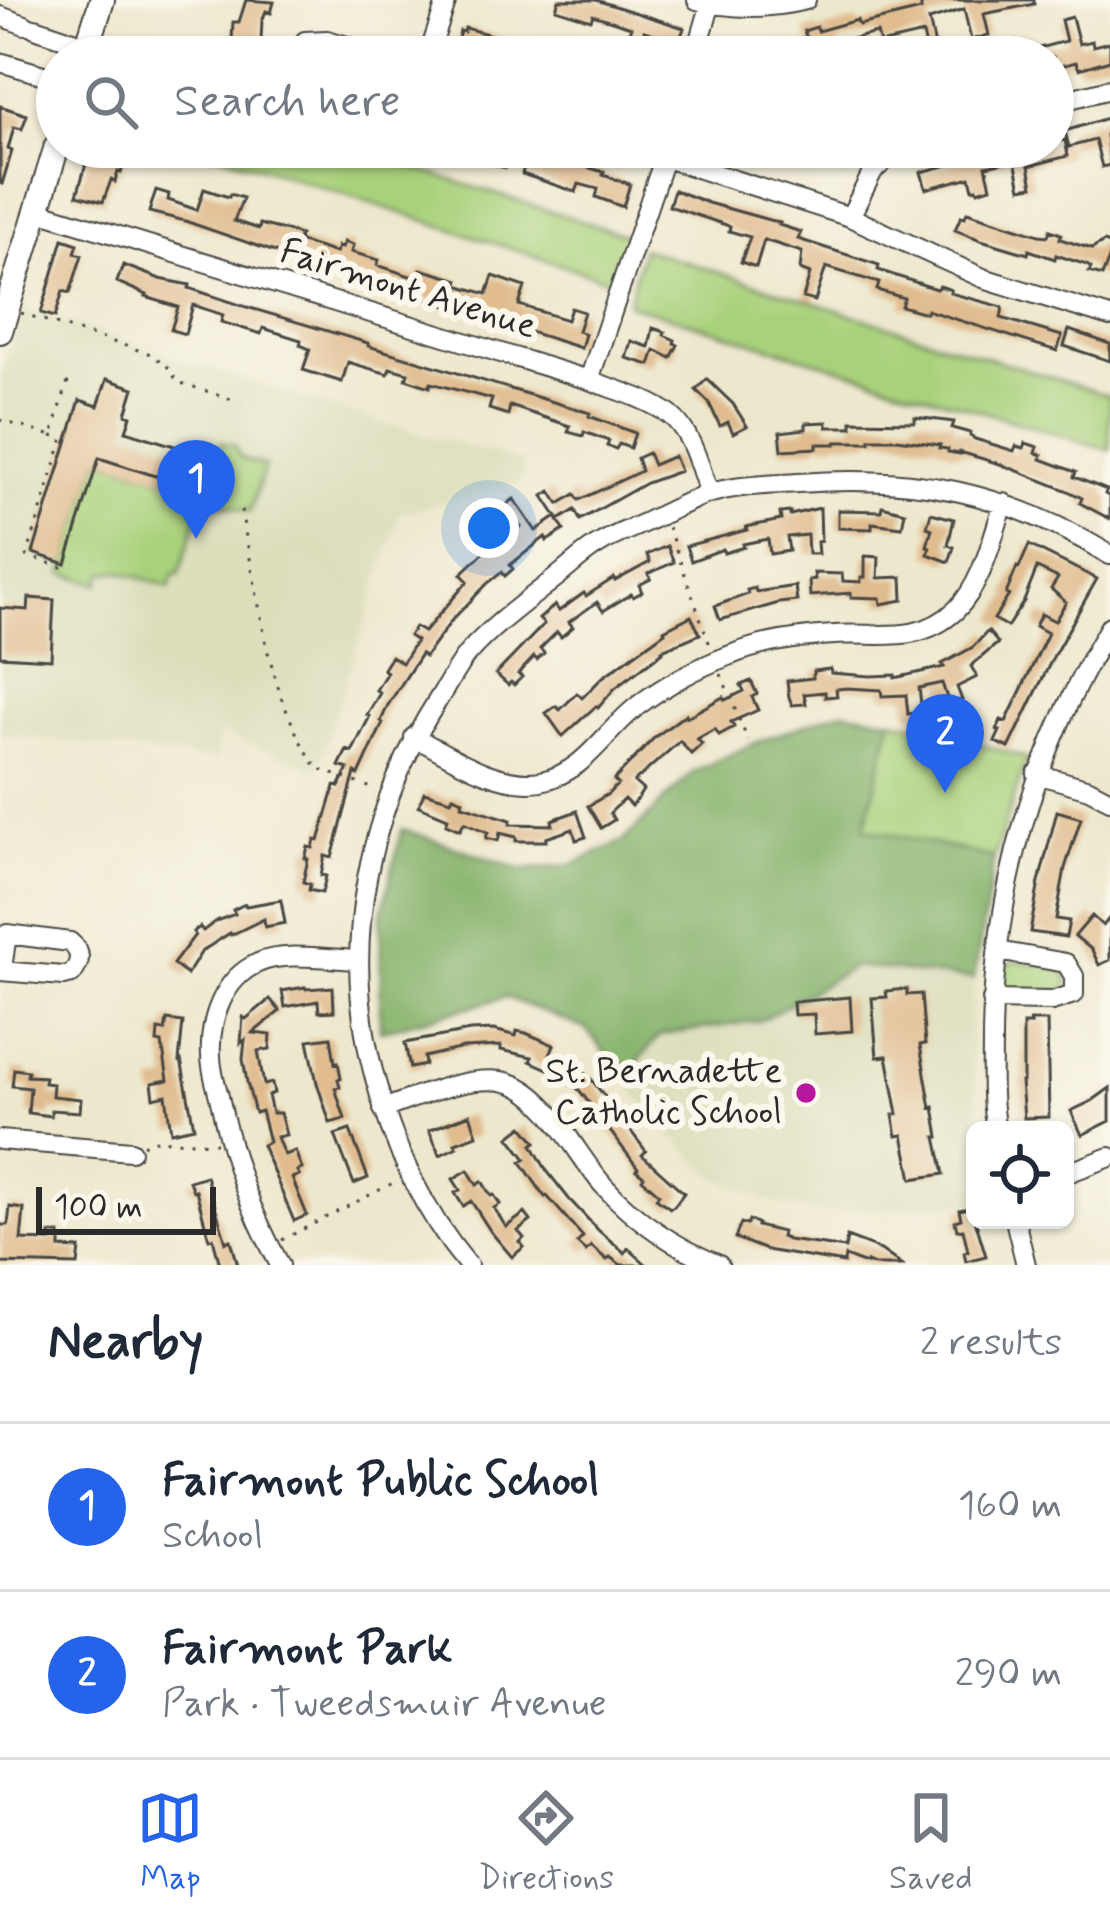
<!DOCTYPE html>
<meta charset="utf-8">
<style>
body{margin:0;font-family:Mynerve,sans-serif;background:#f2f2f3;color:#1f2937}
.controls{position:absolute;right:36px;bottom:36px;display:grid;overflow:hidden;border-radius:18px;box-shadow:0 3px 9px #0004}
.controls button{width:108px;height:108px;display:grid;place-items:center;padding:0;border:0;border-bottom:3px solid #e0e1e3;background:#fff;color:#1f2937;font:60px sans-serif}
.scale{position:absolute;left:36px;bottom:30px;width:180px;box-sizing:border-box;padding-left:12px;border:6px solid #2b2b2b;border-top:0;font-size:33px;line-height:42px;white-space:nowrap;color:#2b2b2b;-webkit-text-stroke:9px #fbf7ec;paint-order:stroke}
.you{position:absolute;left:489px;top:528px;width:42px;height:42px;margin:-30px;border:9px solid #fff;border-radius:50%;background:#1a73e8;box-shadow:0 0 0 18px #1a73e833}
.badge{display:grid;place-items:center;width:78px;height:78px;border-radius:50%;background:#2563eb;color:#fff;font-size:39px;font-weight:700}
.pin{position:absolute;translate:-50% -99px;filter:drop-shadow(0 3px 6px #0008)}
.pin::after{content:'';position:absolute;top:63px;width:42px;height:36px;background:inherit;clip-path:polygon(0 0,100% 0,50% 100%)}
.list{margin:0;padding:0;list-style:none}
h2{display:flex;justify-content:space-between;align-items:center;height:156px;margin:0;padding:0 48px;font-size:51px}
h2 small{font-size:39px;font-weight:400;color:#747a83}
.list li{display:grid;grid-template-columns:78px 1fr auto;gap:36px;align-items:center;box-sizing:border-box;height:168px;padding:0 48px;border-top:3px solid #e0e1e3}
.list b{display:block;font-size:45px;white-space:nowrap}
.list p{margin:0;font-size:39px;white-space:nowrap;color:#747a83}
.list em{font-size:39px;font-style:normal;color:#747a83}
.icon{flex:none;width:66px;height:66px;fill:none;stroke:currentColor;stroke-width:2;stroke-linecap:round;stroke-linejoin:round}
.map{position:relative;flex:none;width:1110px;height:1265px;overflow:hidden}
.search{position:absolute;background:#fff;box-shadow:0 3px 9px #0004;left:36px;right:36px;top:36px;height:132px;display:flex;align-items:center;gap:30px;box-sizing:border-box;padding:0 42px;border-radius:66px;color:#747a83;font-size:45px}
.sheet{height:492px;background:#fff}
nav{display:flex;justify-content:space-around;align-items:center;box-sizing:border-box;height:168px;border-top:3px solid #e0e1e3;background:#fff;font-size:33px;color:#747a83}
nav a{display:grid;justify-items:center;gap:6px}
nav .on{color:#2563eb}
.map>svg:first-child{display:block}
</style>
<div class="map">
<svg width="1110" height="1265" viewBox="0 0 1110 1265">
<rect width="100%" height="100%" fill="#fbf7ec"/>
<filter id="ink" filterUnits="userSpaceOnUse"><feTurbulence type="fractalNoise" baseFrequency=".00833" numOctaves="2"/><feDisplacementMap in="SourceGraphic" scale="24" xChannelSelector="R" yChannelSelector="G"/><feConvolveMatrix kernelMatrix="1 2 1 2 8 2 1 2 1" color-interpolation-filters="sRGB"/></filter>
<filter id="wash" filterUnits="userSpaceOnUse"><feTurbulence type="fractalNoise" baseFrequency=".004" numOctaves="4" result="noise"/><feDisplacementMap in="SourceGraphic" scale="48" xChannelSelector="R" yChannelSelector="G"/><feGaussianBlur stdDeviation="2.7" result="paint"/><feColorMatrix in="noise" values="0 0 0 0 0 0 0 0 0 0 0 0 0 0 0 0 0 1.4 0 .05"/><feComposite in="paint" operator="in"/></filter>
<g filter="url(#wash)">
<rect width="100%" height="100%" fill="#ede8cd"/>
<path fill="#dcdebc" d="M23,309L379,422L524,462L522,482L400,514L317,770L219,732L216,760L0,734V382Z
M854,966L974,979L971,1043L980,1130H975V1202L820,1213L773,1202L719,1180L649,1114L625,1077L660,1035L761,1020Z"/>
<path fill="#a9d17c" stroke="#6a7e54" stroke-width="3" d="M198,147H346L630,236L614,282Z
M642,248L1110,396V450L628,304Z
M221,442L235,446L240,458L265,466L250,512L208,500L201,505L179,575L174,574L170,587L119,571L103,573L99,584L63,573L99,458L206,492Z
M892,719L1027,758L994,858L865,828Z
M1016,961L1065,969L1069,984L1061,994L1006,992L1002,976L1008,964Z"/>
<path fill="#86b36c" stroke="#586f4c" stroke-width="3" d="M842,711L892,719L865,828L994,858L974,979L854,966L761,1020L660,1035L625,1077L586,1029L506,997L380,1031L381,917L402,829L522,870L572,865L623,841L693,772L753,744Z"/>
<g id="blocks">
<path fill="#e0bc8f" d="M246,0L274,2L271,13L266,11L262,21L260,57H229L258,43L232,41L233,22H239Z
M559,0H596L684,28L679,42L644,31L643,36L629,32L631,27L593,15L591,20L556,9Z
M928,0H1034V4L984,14L989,35L971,40L964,9L929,20L936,50L927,52L923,34L880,44L877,33L838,42L839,47L812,55L804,31L816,27L818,31L857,20L859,25L921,10V2Z
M1072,17L1079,44L1092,41L1093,46L1110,42V60L1079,69L1076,62L1053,68V57H1021L1020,53L1066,41L1061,20Z
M465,28L503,38L497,57H464L454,54L460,31L464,32Z
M0,106L27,115L22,129L14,127L8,149L12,151L2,184L0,183Z
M1110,117V134L1106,135L1110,165L1102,167L1095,140L1069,147L1065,131Z
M1065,140L1068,156L1029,166L1033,186L1021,188L1015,160L986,166L991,187L978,191L977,188L973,189L970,177L926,189L921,172L957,163L955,155L997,147H1053V142Z
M91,147H124L120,158L125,159L121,173L118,172L115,182L111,180L103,202L77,195Z
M466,147H515L604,172L603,175L630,184L623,207L596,197L598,189L579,184L576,192L522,174L524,167L507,161L505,168L464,156Z
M204,189L229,197L230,194L243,198L234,221L259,229L260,224L287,231L300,235L298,241L336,253L338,246L342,248L344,242L353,245L351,252L379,260L377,265L416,278L421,269L459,280L457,285L487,294L493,276L525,287L519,305L567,320L571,308L584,312L578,331L585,334L581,348L272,251L185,221L149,212L156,190L169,194L168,200L197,210Z
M674,190L708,203L780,223L779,225L801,232L798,239L879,265L878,270L936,289L940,286L951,290L950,293L1003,307L1001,318L1062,336L1057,351L927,310L926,313L901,306L904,298L877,290L879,283L826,267L815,301L803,298L810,274L800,270L802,252L764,240L756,267L741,262L750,237L729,231L730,227L726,225L669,206Z
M967,212L1039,235L1048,236L1050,230L1061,234L1060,239L1092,249L1104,242L1110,244V256L1102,276L1089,272L1091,268L1087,265L1056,255L1055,259L1029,250L1028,254L981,240L955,230L961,216L965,217Z
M63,239L78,244L75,253L82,255L70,293L63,291L55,317L41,313Z
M123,265L160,279L190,285L189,288L240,305L368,343V346L590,413L589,416L635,433L630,448L619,444L616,449L607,446L609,441L584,432L583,436L568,432L570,426L510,406L508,415L489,409L492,399L431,383L430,387L406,379L408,373L390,368L388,374L348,362L342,382L303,370L310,349L300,345L301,340L263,328L261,334L221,322L223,315L193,305L185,334L171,330L178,307L146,297L147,295L117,282Z
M653,328L665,332L664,335L675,340L674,343L678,345L671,358L655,350L650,365L626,358L631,341L649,347Z
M1069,330L1110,344V361L1064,346Z
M107,379L134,388L126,414L131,416L126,431L216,459L206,492L99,458L66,564L33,553L80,400L98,406Z
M707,379L733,404L747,426L733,433L728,422L720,426L709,403L696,390Z
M915,417L954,422L952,428L970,433V436L975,439L1014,451L1016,446L1024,448L1026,443L1038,447L1036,453L1042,455L1041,459L1076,472L1074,477L1107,490L1105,494L1110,497V519L1080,503L1082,498L1066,490L1000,464L960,452V454L948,452V449L939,448L940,445L897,439H870V442H836V444H817V448L782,450L780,432L806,429V423L827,422V427H852V421L915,422Z
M648,453L653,465L674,456L680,471L646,483L580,520L575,510L559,520L543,496L551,491L559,504L575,494L579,500L641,471L637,458Z
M514,499L536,531L556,517L564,530L547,541L545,537L510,565L513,569L505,576L502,572L488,583L452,620L425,657L421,654L388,705L381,721L383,723L359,775L355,773L332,858L325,856L321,875L326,876L322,893L309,890L310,884L303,882L308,859L305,858L308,847L313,848L315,840L319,841L335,786L339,787L348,769L339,766L347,750L352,752L370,716L367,715L380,693L376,690L387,672L383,669L391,656L402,663L416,641L409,636L415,627L424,632L468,581L461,574L492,545L484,535L495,527L505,540L521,527L506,505Z
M882,506L905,512L902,527L872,523V529L838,528V510L881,511Z
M820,508L821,541L817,542L818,554H808L807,535L787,537L789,551L770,554L768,539L743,544L744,547L724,553L723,549L691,561L686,546L747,530L746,527L781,520L780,513L790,512V515Z
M931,513L954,519L948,545L954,547L949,562L928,554L930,547L927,546L932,529L927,527Z
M1029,545L1097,579L1054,655L1009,748L995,742L1000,731L997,730L1001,720L1006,722L1048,633L1035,626L1041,614L1055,621L1066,602L1051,589L1058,578L1037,568L1024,601L1007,627L994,619L1009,595L1006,594L1017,567L1019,568Z
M667,546L674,562L648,574L651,579L639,585L642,592L633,597L631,594L603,611L597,602L569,622L573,627L561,637L557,632L540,649L544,653L537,660L534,657L518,674L522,677L514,685L511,682L508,685L496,674L544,624L539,619L555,605L559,611L584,593L586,596L614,578L615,581L650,562L647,555Z
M865,556L879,557L878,578L902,577L903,600L881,604L880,598L851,597V593L810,596L809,580L815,579L814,573L842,574L843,581L861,582V577H865Z
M795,586L797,601L779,603L720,620L715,606L748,594L747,590L755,588L756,592Z
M29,598L54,600L51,659L0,656V608L28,610Z
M691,616L700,634L662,650L663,652L615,688L598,708L596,706L563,736L561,734L546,713L556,706L560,710L577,693L582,698L603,677L665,632L664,630Z
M988,631L998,643L971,666L977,677L957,687L962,700L949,704L942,683L919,688L922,712L908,714L906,695L882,696L881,690L847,688L836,689L837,696L825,697V692L804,694L806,704L792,705L789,697L787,681L813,678V671L830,669L831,673L870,676L895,675V678L944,667L942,664L973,647Z
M751,681L757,694L752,697L758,710L731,722L734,727L719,735L715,729L697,739L702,744L691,754L680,741L634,782L643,790L638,798L631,806L624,799L610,813L614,820L601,828L588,806L608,794L618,784L614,780L655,737L686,714L687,717L723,697L725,700L744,691L741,685Z
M424,792L451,800L453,796L463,800L462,805L511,820L510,824L553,825L552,820L577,811L586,837L576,840L573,829L546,838V841H516V837L500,833L498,841L486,838L488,832L464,822L460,830L446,824L448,818L419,806Z
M1057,811L1081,818L1065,868L1056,919L1069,921L1066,937L1030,932L1039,882Z
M281,900L285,923L265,927L264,919L231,935L230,933L202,951L187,975L173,964L195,935L193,932L200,927L203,931L216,921L235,914L233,910L245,904L246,906Z
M1092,916L1103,926L1110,917V960L1099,965L1092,950L1075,936Z
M305,987L306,989L333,987L334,1011L319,1012L318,1001L285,1007L282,991Z
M907,989V995L921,994L925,1044L920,1045L931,1108L934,1107L939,1137H936L944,1174L912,1179L903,1135L897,1136L893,1115L898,1114L887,1056L877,1057L872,998L887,997L886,991Z
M850,997L852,1031L815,1034L814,1014L794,1015L793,1002Z
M270,999L280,1011L253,1033L271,1035L270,1049L258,1051L264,1085L272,1083L274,1093L268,1095L272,1113H280L286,1135L277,1137L284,1155L295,1151L302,1169L297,1171L299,1175L292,1178L307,1215L294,1221L262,1145L269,1142L261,1111L255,1113L247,1082L243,1059L245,1040L241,1043L243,1017L246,1019Z
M167,1020L183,1022L179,1061L181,1060L194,1127L171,1132L166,1095L154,1098L152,1083L168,1080L162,1043L157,1042L158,1030L165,1031Z
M1030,1021H1047L1049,1117L1024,1118L1021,1082H1023V1024H1031Z
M494,1030L516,1036L517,1031L526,1033L554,1045L550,1054L568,1062L570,1060L592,1080L646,1151L642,1155L684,1193L674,1206L670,1208L656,1198L659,1194L642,1179L644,1176L636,1170L638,1168L580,1091L563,1076L530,1061L532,1057L501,1050V1046L463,1048L424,1057L425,1065L410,1068L405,1043L470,1031Z
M331,1037L335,1063L338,1062L341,1078L338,1079L340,1087L335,1088L345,1119L330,1123L317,1083L308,1040Z
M14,1069L28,1071L27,1076L45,1077L44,1083L53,1084L52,1096L81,1099L80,1112L51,1110V1116L28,1113L30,1088L12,1086Z
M1110,1088V1121L1082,1135L1071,1111L1092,1101Z
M470,1114L477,1135L455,1143L457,1147L440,1155L429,1130Z
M523,1126L536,1142L532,1145L547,1171L569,1199L599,1231L625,1253L628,1248L647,1265H621L610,1257L607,1260L591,1246L586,1251L577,1243L583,1237L547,1196L545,1197L521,1162L526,1159L509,1137Z
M350,1130L368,1178L354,1184L335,1135Z
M468,1170L477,1185L482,1181L491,1196L494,1195L500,1204L494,1208L506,1227L525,1213L531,1221L518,1231L524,1238L520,1242L524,1247L512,1257L491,1232L471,1201L463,1206L455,1193L460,1190L453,1179Z
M206,1176L226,1242L231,1240L238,1265H220L213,1238L209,1239L196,1190L193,1191L189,1181Z
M10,1207L24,1209L21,1240L50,1241V1234H60V1248L80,1249L78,1265L0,1263V1225H8Z
M975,1207V1220L986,1256L966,1261L964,1252L968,1251L963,1229L957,1230L955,1221L961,1219L959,1210Z
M749,1220L758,1224L757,1226L782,1232L781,1237L788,1240L845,1248L847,1237L881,1250L902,1265H874L867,1262L866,1264L845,1256L844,1263L766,1250L735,1238L741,1223L747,1225Z"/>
</g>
</g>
<g filter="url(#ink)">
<use href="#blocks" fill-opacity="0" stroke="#484743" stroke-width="3"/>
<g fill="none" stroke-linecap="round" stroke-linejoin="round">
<g stroke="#484743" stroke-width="22">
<path id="minor" d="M697,0C734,10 769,9 806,0
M0,16L25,25
M35,28L88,46
M305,41L327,40L385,57
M428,57L447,0
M695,57L711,3
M0,62L57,79
M1053,103L1110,89
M631,147L850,217L983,278L1110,317
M38,211L589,380C615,390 647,398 670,415C692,432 700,468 709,493
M850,217L873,171L900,147
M589,380L668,147
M414,737C451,756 497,788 541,781C585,773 606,729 640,704C665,685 699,667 728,656C761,642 799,637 835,635C879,632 919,645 956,610C983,583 992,538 1004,503
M1037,774L1089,789L1110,800
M0,971L64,976L72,974C81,962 82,952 70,942L7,934L2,969
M992,1000L1052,1001L1074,994V976L1066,963L998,951
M383,1109C418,1097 473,1072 510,1083C550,1096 577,1156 604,1186C636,1221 675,1247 719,1265
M996,1130C990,1100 992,1069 992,1038C993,892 1035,750 1110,626
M0,1140L131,1151
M1065,1174L1110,1157
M1015,1220L1026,1265
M280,1265C250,1210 233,1162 220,1101C217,1087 211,1071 211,1056C209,1021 223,978 258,963C283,951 329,959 358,960
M468,1265C421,1209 391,1141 373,1071C340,943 368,809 439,698C448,684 457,666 468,653C494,624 528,600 558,576C572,565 586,551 601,543C616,534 634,528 650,520C669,512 689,500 708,494C736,485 769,485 798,483C917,474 1007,492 1110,555"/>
</g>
<g stroke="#484743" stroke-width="28">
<path id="major" d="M84,57L102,0
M0,331L57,146"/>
</g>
<path stroke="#484743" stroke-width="3" stroke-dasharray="3 9" stroke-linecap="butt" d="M21,313L151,354L167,366L178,382L234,400
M0,420L52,436L69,378
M52,436L63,439L27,556L65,568
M241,510L267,649L282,700L299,739L317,768L377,790
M668,527L711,648
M721,674L748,741
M143,1145L151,1140L216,1143
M282,1240L397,1181"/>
<use href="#minor" stroke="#fff" stroke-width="18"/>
<use href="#major" stroke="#fff" stroke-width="24"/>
</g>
</g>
<circle fill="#b5179e" stroke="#fbf7ec" stroke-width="4.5" cx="806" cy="1093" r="12"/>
<g text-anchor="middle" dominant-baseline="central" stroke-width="12" stroke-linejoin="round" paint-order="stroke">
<g font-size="36" fill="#2b2b2b" stroke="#fbf7ec">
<text transform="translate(408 290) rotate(17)">Fairmont Avenue</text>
</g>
<g font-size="36" fill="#2b2b2b" stroke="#fbf7ec" text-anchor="end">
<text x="782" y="1072">St. Bernadette<tspan x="782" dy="41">Catholic School</tspan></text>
</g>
</g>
</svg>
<div class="controls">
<button><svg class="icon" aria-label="locate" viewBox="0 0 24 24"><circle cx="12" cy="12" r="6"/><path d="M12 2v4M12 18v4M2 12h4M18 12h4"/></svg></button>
</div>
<div class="scale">100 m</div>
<div class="you"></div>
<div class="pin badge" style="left:196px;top:539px">1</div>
<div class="pin badge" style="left:945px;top:793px">2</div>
<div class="search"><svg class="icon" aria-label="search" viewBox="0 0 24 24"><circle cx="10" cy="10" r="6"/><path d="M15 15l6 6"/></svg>Search here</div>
</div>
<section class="sheet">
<h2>Nearby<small>2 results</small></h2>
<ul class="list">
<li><span class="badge">1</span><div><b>Fairmont Public School</b><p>School</p></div><em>160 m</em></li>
<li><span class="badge">2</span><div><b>Fairmont Park</b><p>Park · Tweedsmuir Avenue</p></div><em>290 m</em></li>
</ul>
</section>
<nav>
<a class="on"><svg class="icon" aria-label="map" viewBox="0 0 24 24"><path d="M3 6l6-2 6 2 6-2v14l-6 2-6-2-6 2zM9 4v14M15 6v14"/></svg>Map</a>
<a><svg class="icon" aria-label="directions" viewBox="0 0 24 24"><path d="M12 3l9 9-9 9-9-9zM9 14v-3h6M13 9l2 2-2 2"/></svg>Directions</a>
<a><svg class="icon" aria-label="saved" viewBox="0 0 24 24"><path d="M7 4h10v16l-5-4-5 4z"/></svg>Saved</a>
</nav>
